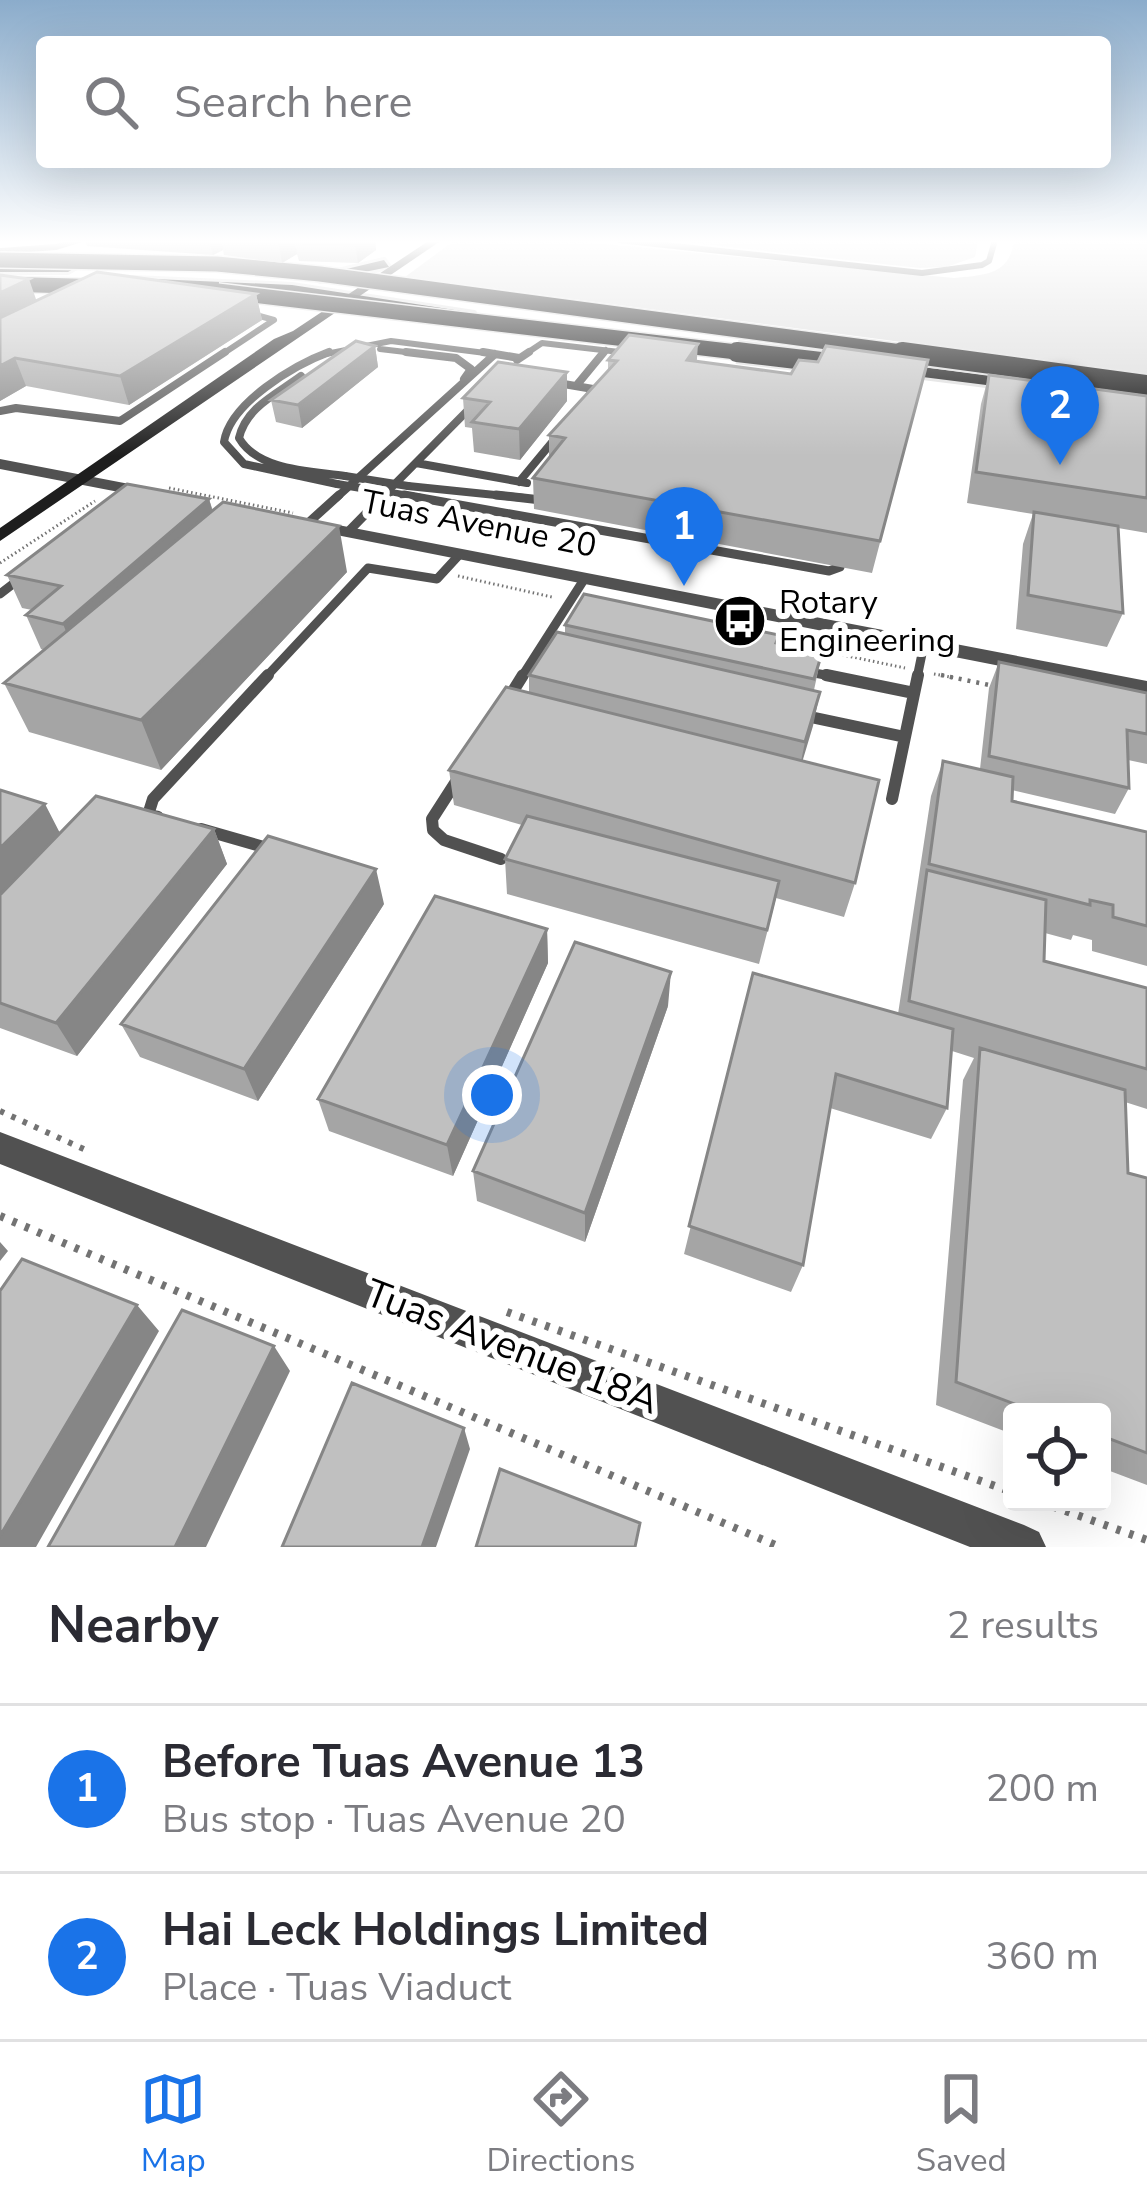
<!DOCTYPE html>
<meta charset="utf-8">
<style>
body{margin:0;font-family:"Nunito Sans",sans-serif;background:#f7f7f7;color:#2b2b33}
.controls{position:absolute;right:36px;bottom:36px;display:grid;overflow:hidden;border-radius:12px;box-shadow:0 12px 48px #0002}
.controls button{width:108px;height:108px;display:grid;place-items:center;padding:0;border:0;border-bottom:3px solid #e1e1e2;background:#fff;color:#2b2b33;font:60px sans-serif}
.you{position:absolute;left:492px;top:1095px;width:42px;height:42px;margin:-30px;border:9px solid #fff;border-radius:50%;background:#1a73e8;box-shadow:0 0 0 18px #1a73e833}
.badge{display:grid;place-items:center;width:78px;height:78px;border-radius:50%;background:#1a73e8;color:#fff;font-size:39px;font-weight:700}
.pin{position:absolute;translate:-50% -99px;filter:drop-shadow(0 3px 6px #0008)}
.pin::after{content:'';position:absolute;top:63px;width:42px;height:36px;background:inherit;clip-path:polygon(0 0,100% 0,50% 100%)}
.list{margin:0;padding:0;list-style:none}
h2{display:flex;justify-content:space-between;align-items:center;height:156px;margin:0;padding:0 48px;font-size:51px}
h2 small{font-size:39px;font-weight:400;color:#7c7c81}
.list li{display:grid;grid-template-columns:78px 1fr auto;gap:36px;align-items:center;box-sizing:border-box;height:168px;padding:0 48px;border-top:3px solid #e1e1e2}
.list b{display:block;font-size:45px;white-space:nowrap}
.list p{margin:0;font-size:39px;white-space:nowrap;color:#7c7c81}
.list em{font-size:39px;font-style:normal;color:#7c7c81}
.icon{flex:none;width:66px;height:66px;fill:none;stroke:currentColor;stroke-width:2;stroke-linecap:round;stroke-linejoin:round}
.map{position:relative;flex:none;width:1147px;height:1547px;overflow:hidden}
.search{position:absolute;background:#fff;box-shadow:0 12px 48px #0002;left:36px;right:36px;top:36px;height:132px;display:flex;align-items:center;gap:30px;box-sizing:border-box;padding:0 42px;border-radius:12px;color:#7c7c81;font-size:45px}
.sheet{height:492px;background:#fff}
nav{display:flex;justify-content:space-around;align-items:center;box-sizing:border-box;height:168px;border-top:3px solid #e1e1e2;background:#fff;font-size:33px;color:#7c7c81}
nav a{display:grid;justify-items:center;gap:6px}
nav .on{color:#1a73e8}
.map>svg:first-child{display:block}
</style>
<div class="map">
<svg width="1147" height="1547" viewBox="0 0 1147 1547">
<rect width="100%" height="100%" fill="#fff"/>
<path fill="#d8d8d8" d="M455,240H564L954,278C985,275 1010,275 1014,240H1147V374L405,277Z
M665,240H978L975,257L946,267L920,268Z"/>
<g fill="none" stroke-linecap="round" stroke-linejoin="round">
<g stroke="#dbdbdb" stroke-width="6">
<path id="primary" d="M384,260L389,267L320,281L313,277Z
M0,264H68L75,268L68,272H0Z
M133,278L292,285L474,313L466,318L292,295L138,285Z
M889,363L1026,380L1035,385L1026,390L883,372L880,368Z"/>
</g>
<path stroke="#737373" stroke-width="3" stroke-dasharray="1.5 3" stroke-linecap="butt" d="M169,488L293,513
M0,563L95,501
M458,576L552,597
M776,641L905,668
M934,674L956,678"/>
<path stroke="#737373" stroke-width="4.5" stroke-dasharray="3 6" stroke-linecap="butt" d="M941,675L994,686"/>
<path stroke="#737373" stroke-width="6" stroke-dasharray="4.5 8" stroke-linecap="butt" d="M0,1111L88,1151"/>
<path stroke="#737373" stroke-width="8" stroke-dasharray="4.5 9" stroke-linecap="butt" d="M0,1216L780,1547
M507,1312L1012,1492
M1040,1502L1147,1540"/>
<path stroke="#515151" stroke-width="6" d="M619,240L922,273L982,265L989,261L995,240
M1,251L56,247L79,240
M380,349L431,355
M221,355L274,320L246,312
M321,355L391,341L501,355
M524,355L542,343L628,353
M602,355L606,350"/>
<path stroke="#515151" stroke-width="8" d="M329,352C294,365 230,403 224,442L244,464L337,484
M406,352L456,358L471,369L464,379
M483,352L519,358
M620,352L628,353
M517,360L529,352
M301,376C277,394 246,407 239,438C258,471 311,471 345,476
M552,382L593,389L586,401
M576,386L604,352
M0,411L16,408L120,421L225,352
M416,463L527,483
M519,482L558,435
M408,486L524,498
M403,495L421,498
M336,498L495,354
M381,498L473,405"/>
<path stroke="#515151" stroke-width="9" d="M404,495L829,571L840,567
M496,495L541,500
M307,524L339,495
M348,532L384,495
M0,594L22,577
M804,671L841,678
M265,678L368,568L437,579L460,554
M521,678L585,578
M917,678L924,644"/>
<path stroke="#515151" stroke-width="12" d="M826,675L914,693
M508,699L523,675
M801,715L905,737
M459,777L432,819L433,830L444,840L501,859
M892,799L918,675
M158,817L148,815L153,799L268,675
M201,829L274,850"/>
<path fill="#515151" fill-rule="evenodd" d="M0,459L150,488L159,493L150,498L0,469Z
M307,519L1147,681V695L301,528V520Z
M0,1132L1024,1525L1039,1532L1046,1547H970L0,1164Z"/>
<path fill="#1e1e1e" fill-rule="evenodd" d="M430,240H442L0,541V528L274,339L293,331Z"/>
<use href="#primary" fill="#000" fill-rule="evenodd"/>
<g stroke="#dbdbdb" stroke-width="18" stroke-linecap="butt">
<path id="primary-bridge-far1" d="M0,260L217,264L320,274L924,355
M0,284L110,287
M218,291L762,355"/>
</g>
<g stroke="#dbdbdb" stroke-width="24" stroke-linecap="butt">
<path id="primary-bridge" d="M737,352L855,366
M902,352L1147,385"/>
</g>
<path stroke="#515151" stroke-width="8" d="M345,476L408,486
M337,484L403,495"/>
<use href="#primary-bridge-far1" stroke="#000" stroke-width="15"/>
<use href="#primary-bridge" stroke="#000" stroke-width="20"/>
</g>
<path fill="#a5a5a5" d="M85,240H375L376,250L358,263L299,261L297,254L282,263L224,255L223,250L213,255L87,246Z
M0,275L37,301L256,294L262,320L129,405L26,386L0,401Z
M375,346L378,367L302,428L276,422L271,400Z
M608,360L697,361L791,374L818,362L928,360L872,573L534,509L533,478L549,458V435L608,371Z
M567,372V401L520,460L474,452L472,428L465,427L463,398Z
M989,375L1147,396V533L1118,528L1123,613L1107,647L1016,629L1023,544L1033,514L967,503L981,404Z
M209,499L213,511L347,572L161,770L29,732L4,683L44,650L41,649L26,615L32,610L22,608L7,575Z
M565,625L778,643L822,653L814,690L820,692L802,761L855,883L844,917L776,898L759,964L507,894L505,859L522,825L454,805L449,770L529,693V675L565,634Z
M999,662L1147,693V764L1128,760L1129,788L1115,814L1012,790V801L1147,832V966L1092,951V940L1073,935L1071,940L1045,933L1044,961L1147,988V1109L1125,1102L1128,1173L1147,1178V1485L1102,1468V1412H1012V1434L936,1405L963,1080L974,1058L952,1051L947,1108L931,1139L830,1108L803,1265L791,1292L684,1254L753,973L898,1014L931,796L943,761L980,769L989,688Z
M0,790L60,832L214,829L227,864L77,1056L0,1028Z
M384,904L258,1101L140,1057L121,1024Z
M547,929L548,963L453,1176L329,1131L318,1099Z
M668,1006L585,1242L477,1201L473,1171Z"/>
<path fill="#868686" d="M209,240H221L223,250L213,255Z
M278,240H322L295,243L297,254L282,263Z
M362,240H375L376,250L358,263L355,245Z
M29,279L38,305L0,324V293Z
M256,294L262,320L129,405L120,376Z
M698,344L696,372L687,360Z
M375,346L378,367L302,428L298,405Z
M15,358L26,386L0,401V366Z
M567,372V401L520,460L519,429Z
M209,499L218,531L77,658L63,624Z
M339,526L347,572L161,770L141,720Z
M820,692L813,726L798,776L805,742Z
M45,804L63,839L0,904V848Z
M214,829L227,864L77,1056L56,1023Z
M376,869L384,904L258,1101L244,1069Z
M547,929L548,963L453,1176L447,1145Z
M671,972L668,1006L585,1242V1213Z
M0,1242L8,1251L0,1261Z
M137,1305L159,1331L36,1547H0V1536Z
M274,1346L290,1371L206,1547H175Z
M464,1428L470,1449L436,1547H422Z"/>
<path fill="#c0c0c0" stroke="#868686" stroke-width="3" d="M301,240H362L355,245L295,243Z
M97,272L256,294L120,376L15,358L0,366V318Z
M0,275L29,279L0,293Z
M629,335L698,344L687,360L791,374L799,360L818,362L826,346L928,360L880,541L533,478L565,438L549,435L617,361L608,360Z
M356,341L375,346L298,405L271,400Z
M498,362L567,372L519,429L472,422L490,402L463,398Z
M989,375L1147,396V498L976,472Z
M127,484L209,499L63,624L26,615L61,586L7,575Z
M223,502L339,526L141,720L4,683Z
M1034,512L1118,526L1123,613L1028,595Z
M584,594L779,635L776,643L822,653L814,679L565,625Z
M557,632L820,692L805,742L529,675Z
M999,662L1147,693V734L1127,730L1129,788L989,756Z
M506,687L879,780L855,883L449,770Z
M943,761L1013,777L1012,801L1147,832V926L1113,917V905L1090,900V905L929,864Z
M0,790L45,804L0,848Z
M96,796L214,829L56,1023L0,1003V895Z
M527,816L779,881L767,930L505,859Z
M268,836L376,869L244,1069L121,1024Z
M927,870L1046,900L1044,961L1147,988V1069L909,1001Z
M435,896L547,929L447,1145L318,1099Z
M575,942L671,972L585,1213L473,1171Z
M753,973L953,1029L947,1108L836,1074L803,1265L689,1226Z
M980,1048L1125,1090L1128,1173L1147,1178V1453L1102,1436V1412H1036L956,1382Z
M22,1259L137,1305L0,1536V1291Z
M182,1310L274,1346L175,1547H48Z
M352,1383L464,1428L422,1547H282Z
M500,1469L640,1523L635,1547H476Z"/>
<linearGradient id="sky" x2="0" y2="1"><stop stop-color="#8baccb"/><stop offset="0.53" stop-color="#fff"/><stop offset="1" stop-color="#fff" stop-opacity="0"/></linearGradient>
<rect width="1147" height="456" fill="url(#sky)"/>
<defs>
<g id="bus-disc" transform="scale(2.7)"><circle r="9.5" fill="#000" stroke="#fff"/><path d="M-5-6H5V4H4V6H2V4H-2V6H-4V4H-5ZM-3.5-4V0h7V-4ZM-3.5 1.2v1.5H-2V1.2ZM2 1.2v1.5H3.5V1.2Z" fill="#fff"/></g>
</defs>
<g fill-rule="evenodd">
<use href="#bus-disc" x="740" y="621"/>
</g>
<g text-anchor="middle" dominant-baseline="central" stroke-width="12" stroke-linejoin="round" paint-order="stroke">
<g font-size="33" fill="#000" stroke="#fff">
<text transform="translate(479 524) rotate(11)">Tuas Avenue 20</text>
</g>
<g font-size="33" fill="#000" stroke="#fff" text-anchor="start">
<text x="779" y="602">Rotary<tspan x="779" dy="38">Engineering</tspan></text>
</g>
<g font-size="39" fill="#000" stroke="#fff">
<text transform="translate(512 1347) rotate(21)">Tuas Avenue 18A</text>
</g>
</g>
</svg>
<div class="controls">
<button><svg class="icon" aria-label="locate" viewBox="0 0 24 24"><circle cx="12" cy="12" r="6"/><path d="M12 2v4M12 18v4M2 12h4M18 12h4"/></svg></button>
</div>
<div class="you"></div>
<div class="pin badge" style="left:684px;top:586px">1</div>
<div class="pin badge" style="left:1060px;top:465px">2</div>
<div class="search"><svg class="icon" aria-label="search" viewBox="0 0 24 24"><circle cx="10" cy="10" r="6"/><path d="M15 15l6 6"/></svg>Search here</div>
</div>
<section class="sheet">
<h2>Nearby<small>2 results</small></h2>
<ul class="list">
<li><span class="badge">1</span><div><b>Before Tuas Avenue 13</b><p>Bus stop · Tuas Avenue 20</p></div><em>200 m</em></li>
<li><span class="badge">2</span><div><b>Hai Leck Holdings Limited</b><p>Place · Tuas Viaduct</p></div><em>360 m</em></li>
</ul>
</section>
<nav>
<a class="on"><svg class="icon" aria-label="map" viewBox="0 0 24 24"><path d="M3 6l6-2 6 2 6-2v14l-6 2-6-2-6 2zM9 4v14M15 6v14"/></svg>Map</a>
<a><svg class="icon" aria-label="directions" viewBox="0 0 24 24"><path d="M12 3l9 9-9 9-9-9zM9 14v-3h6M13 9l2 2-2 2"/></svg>Directions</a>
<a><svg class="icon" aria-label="saved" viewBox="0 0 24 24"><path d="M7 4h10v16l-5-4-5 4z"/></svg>Saved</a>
</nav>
